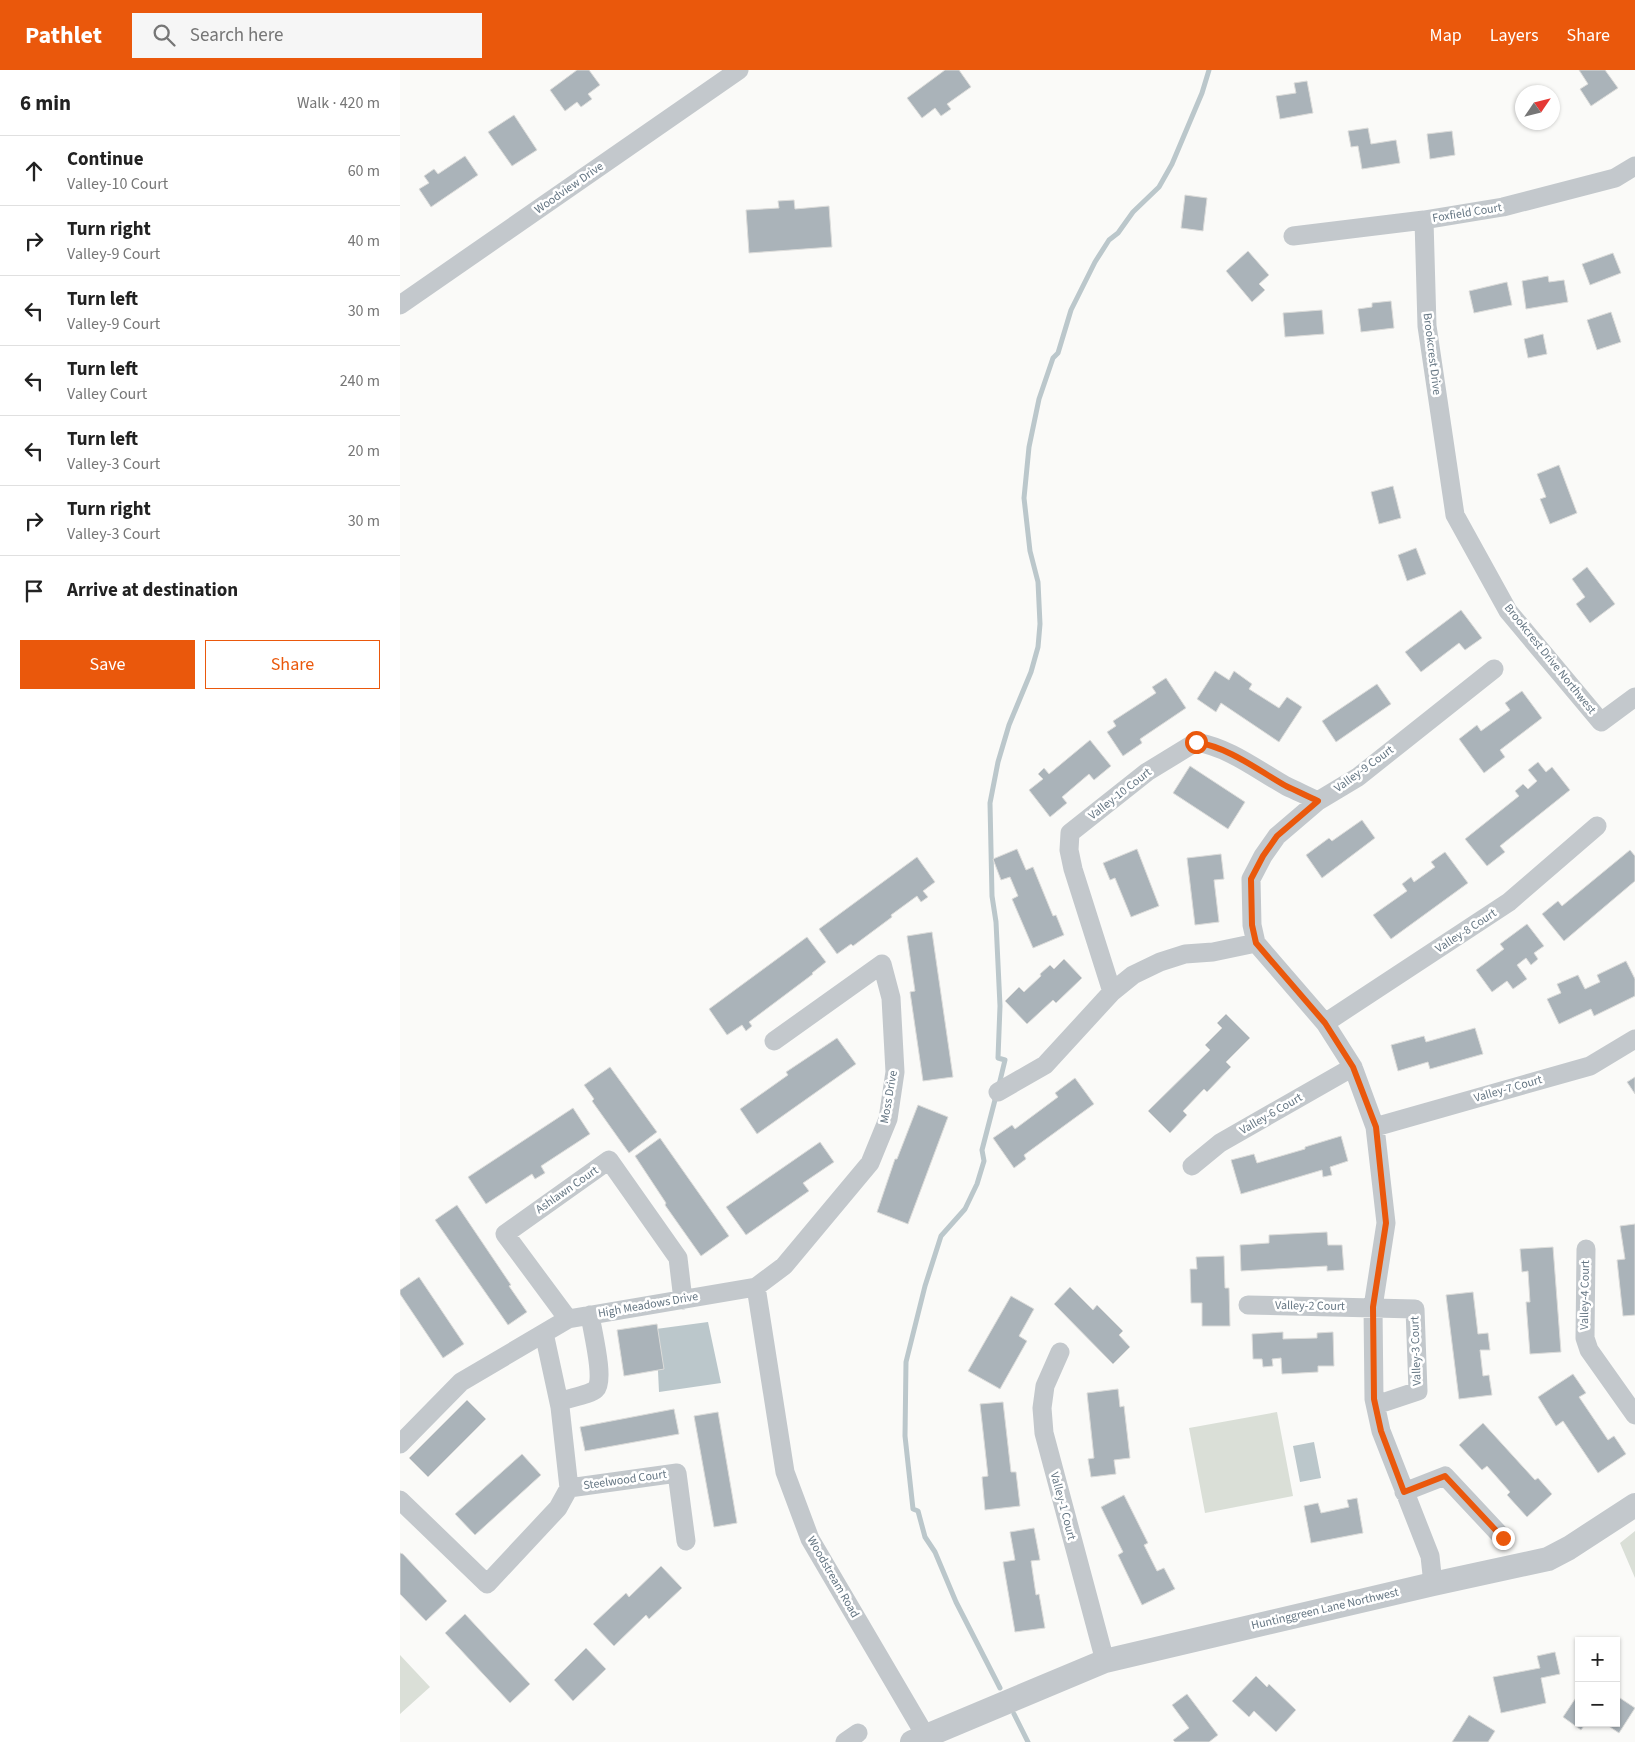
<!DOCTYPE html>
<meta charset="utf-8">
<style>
body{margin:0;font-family:"Source Sans 3",sans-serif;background:#f6f6f6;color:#222}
.controls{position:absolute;right:15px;bottom:15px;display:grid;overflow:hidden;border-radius:0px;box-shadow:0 1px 4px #0004}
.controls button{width:45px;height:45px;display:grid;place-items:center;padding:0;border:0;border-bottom:1px solid #e0e0e0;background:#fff;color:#222;font:25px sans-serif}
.compass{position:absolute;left:1115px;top:15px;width:45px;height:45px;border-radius:50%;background:#fff;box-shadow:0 1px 4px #0004;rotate:55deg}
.stop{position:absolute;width:15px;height:15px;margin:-11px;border:4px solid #ea580c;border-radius:50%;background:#fff}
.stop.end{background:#ea580c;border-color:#fff;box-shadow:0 1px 5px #0008}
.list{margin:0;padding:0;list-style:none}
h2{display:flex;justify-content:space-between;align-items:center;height:65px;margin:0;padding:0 20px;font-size:21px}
h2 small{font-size:16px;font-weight:400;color:#767676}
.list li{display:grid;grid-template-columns:32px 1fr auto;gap:15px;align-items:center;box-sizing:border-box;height:70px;padding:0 20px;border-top:1px solid #e0e0e0}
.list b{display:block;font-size:19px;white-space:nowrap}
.list p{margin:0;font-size:16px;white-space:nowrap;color:#767676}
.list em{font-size:16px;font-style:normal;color:#767676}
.actions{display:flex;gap:10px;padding:15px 20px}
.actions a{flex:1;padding:11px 0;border:1px solid #ea580c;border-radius:0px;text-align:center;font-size:18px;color:#ea580c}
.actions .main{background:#ea580c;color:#fff}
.icon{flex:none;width:28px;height:28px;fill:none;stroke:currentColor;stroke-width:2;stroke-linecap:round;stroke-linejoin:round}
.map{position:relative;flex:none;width:1235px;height:1672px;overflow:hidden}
header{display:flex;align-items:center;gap:30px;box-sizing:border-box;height:70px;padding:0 25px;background:#ea580c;color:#fff}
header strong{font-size:24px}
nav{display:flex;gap:28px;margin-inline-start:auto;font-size:18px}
.search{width:350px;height:45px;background:#f6f6f6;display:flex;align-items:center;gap:12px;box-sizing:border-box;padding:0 18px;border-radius:0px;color:#767676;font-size:19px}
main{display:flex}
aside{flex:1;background:#fff}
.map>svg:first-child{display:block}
</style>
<header>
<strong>Pathlet</strong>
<div class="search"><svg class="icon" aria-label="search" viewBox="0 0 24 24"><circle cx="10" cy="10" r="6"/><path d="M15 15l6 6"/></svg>Search here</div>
<nav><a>Map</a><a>Layers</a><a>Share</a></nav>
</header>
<main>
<aside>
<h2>6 min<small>Walk · 420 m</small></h2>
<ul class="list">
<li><svg class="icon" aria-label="ahead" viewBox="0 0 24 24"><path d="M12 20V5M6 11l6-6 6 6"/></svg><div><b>Continue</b><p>Valley-10 Court</p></div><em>60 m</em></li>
<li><svg class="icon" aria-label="right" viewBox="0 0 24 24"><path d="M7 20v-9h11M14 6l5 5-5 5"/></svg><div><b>Turn right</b><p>Valley-9 Court</p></div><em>40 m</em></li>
<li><svg class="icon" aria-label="left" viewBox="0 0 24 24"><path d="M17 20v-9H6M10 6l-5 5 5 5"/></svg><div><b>Turn left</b><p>Valley-9 Court</p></div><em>30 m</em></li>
<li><svg class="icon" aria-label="left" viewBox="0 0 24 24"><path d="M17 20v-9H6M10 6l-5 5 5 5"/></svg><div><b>Turn left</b><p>Valley Court</p></div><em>240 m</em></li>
<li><svg class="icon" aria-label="left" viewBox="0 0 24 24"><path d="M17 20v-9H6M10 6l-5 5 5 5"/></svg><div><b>Turn left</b><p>Valley-3 Court</p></div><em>20 m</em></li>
<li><svg class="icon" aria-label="right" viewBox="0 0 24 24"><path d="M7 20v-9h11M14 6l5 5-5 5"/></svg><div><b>Turn right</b><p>Valley-3 Court</p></div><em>30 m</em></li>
<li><svg class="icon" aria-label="arrive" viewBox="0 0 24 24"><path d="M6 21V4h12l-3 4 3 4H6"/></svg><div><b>Arrive at destination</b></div></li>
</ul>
<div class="actions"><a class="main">Save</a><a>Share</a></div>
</aside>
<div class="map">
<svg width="1235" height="1672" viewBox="0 0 1235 1672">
<rect width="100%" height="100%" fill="#fafaf8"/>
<path fill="#dadfd7" d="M877,1342L893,1426L805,1443L789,1358Z
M1235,1461V1508L1220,1473Z
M0,1585L30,1617L0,1644Z"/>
<path fill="#bbc7cb" d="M308,1252L321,1313L259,1322L256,1259Z
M914,1372L921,1408L900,1412L893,1376Z"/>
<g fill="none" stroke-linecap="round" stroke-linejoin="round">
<path stroke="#bbc7cb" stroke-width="5" d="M599,1015L605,990L598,988L600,936L596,852L592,826L590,733L598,692L609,655L631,602L638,577L640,554L638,512L630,481L624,428L629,377L639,329L653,288L658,283L671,240L695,192L709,170L718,163L733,142L759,117L772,94L802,23L809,0
M596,1026L582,1080L584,1091L577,1114L565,1139L541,1166L525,1216L506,1292L505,1366L513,1439L518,1441L525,1467L535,1482L556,1532L600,1618
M614,1644L628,1672"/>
</g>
<path fill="#aab3b9" stroke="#dcdcda" d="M177,0H189L200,15L188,24L192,29L181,37L177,32L165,41L150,20Z
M545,0H559L571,17L547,34L551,39L541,46L535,38L522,48L507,28Z
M1179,0H1205L1218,18L1191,36L1180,19L1188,14Z
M907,11L913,43L880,49L876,26L896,23L894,13Z
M114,45L137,80L112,96L88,62Z
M968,58L971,74L996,70L1000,93L962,99L958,76L951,77L948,61Z
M1052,61L1055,85L1030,89L1027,64Z
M65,86L78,105L31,137L19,119L29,113L24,106L34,99L38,104Z
M785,125L807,128L803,161L781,158Z
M394,130L395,139L429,136L432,177L349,183L346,140L379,138L378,131Z
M848,181L869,205L859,214L865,220L852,232L826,201Z
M1213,183L1221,203L1190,215L1182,194Z
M1148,206L1149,212L1164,210L1168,232L1126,239L1122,211Z
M1107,212L1112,235L1074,243L1069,221Z
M991,231L994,258L961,262L958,239L972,237V233Z
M922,240L924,264L885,267L883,243Z
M1211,242L1221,272L1197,280L1187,250Z
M1143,264L1147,284L1128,288L1124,269Z
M1159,395L1177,443L1150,454L1140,429L1146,427L1137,404Z
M993,416L1001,448L979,454L971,422Z
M1016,478L1026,504L1007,511L998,485Z
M1187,497L1215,534L1190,553L1176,534L1185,527L1172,509Z
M1061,540L1082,568L1065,580L1059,573L1021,602L1005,582Z
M815,601L829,610L834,601L852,614L849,619L879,638L887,627L902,637L879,672L821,633L816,642L797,629Z
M766,608L786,638L740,669L742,673L723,686L707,662L716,656L713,651L756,623L752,617Z
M977,614L991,634L936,672L922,651Z
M1122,621L1142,648L1100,680L1105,687L1084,703L1059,669L1077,655L1081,661L1110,640L1105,633Z
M690,670L711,696L694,710L689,704L662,727L667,733L650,747L629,720L643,709L638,704L644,698L649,704Z
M1138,692L1146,702L1152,697L1170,720L1100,776L1105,782L1087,796L1065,769L1119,726L1115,721L1123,714L1128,719L1137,711L1128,700Z
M790,696L845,732L828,759L773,723Z
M962,750L975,768L922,808L906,785L929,768L932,771Z
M617,779L626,800L633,797L653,846L656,845L664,865L633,878L612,829L618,826L610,807L601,810L593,789Z
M737,779L759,836L731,847L715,808L710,810L703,793Z
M1230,780L1235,786V811L1164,871L1142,844L1158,831L1162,836Z
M1045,782L1068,813L991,869L973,845L1007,821L1002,814L1011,807L1014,812L1035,797L1031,792Z
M821,784L824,809L814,810L819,852L795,855L787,788Z
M517,787L535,812L523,821L528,827L521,832L517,826L491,845L492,847L453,876L451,874L437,884L419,859Z
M1127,854L1144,876L1134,883L1138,889L1131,895L1126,888L1117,895L1127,909L1113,919L1107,911L1092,922L1076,900L1104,879L1100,874Z
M532,862L553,1007L523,1011L510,922L515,921L507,866Z
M407,867L426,892L412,903L413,904L349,952L352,956L346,961L342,955L327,965L309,939Z
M664,889L682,908L656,933L653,930L627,954L605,931L619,917L624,922L641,906L640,904L650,895L654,899Z
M1226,891L1235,909V926L1194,946L1191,939L1159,954L1147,929L1161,923L1157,914L1178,905L1185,919L1200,912L1197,905Z
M826,944L850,968L826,992L831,997L807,1022L804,1019L783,1041L787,1045L770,1063L748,1041L810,980L805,975L822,958L817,953Z
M1075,958L1083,984L1030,999L1028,992L998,1001L991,975L1024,966L1026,972Z
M437,968L456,994L357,1064L340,1039L388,1005L386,1002Z
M210,997L257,1062L229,1083L192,1031L194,1029L184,1015Z
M1235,1007V1024L1227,1012Z
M675,1008L694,1034L624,1085L626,1089L614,1098L593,1068L612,1055L615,1059L658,1027L655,1023Z
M518,1035L548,1047L508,1154L477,1142L495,1089H497Z
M173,1038L190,1064L141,1096L145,1103L135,1109L132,1104L86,1134L68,1107Z
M941,1066L948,1091L930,1097L932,1105L923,1107L922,1100L841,1124L831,1090L854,1084L857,1093L905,1079V1077Z
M260,1068L329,1166L301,1186L265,1135L266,1133L235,1086Z
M420,1072L434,1092L403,1113L409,1121L346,1165L326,1137Z
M57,1135L111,1215L109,1216L127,1242L108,1255L35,1150Z
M1235,1154V1245L1223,1246L1217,1190L1225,1189L1220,1156Z
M927,1162L928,1175H942L944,1200L927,1201V1196L841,1201L840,1175L869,1173V1165Z
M1153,1177L1161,1282L1130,1284L1126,1232H1130L1128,1201L1122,1202L1120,1179Z
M824,1186L825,1218H829L830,1256H802V1233H791L790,1199H797L796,1187Z
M19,1207L64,1274L43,1288L0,1224V1220Z
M670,1217L693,1240L697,1235L723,1261L719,1265L730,1277L713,1294L654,1234Z
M1073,1222L1078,1264L1088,1263L1090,1280H1080L1083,1306L1089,1305L1092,1325L1059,1329L1046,1225Z
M611,1226L634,1239L619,1266L627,1271L600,1319L568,1301Z
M257,1254L264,1299L224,1306L217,1260Z
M883,1262V1269L917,1268V1263L933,1262L934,1296H918V1302L882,1304L881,1288L872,1289L873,1296L863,1297L862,1289H853L852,1264Z
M1173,1304L1186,1323L1179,1327L1208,1370L1214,1366L1226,1384L1198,1403L1163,1351L1156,1356L1138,1327Z
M718,1319L720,1337L724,1336L730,1388L714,1390L716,1404L691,1407L688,1389L694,1388L687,1323Z
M67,1330L86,1349L28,1407L9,1388Z
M603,1332L611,1402H616L620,1436L585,1440L582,1407L588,1406L580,1334Z
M274,1339L279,1364L185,1381L180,1357Z
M318,1342L337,1453L314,1457L294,1346Z
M1083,1353L1135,1410L1138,1408L1152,1424L1127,1447L1107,1425L1110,1422L1087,1396L1082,1400L1059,1375Z
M122,1384L141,1405L75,1465L55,1444Z
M724,1425L748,1473L744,1475L757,1501L764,1498L775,1519L742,1535L718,1485L723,1482L701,1437Z
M957,1428L963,1463L911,1473L904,1436L918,1433L921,1443L949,1437L947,1430Z
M634,1458L640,1490L631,1491L636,1525L639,1524L645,1558L615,1562L603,1492L615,1490L610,1462Z
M0,1483L3,1484L47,1531L26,1551L0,1524Z
M261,1496L282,1518L249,1549L246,1545L214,1576L193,1554L226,1523L229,1527Z
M65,1544L130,1614L110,1633L45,1563Z
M186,1578L206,1599L173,1631L154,1610Z
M1155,1582L1160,1604L1141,1608L1146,1633L1101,1643L1093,1607L1140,1598L1137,1586Z
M856,1606L867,1617L869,1614L896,1640L876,1662L854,1641L849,1647L832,1631Z
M1179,1623V1653H1186L1181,1660L1163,1647Z
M787,1624L818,1665L809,1672H775L773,1670L789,1658L772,1635Z
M1220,1628L1235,1638L1219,1663L1204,1653H1216V1633Z
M1069,1645L1095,1661L1088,1672H1052Z"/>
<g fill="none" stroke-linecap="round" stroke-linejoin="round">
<path stroke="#c3c8cc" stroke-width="19" d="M1024,150L1027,256L1055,445L1108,541L1201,652L1235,627
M893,166L1024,150L1103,137L1215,108L1235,96
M0,235L339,0
M712,922L673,799L669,780L670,763L747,702L796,672C830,678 856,699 886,716C897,721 907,726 918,731
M925,953L1109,832L1197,756
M598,1022L645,995L712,922L733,905L760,892L785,884L813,882L856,873
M975,1057L1190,996L1235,969
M792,1096L820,1073L953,997
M1186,1179L1185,1268L1189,1280L1235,1345
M356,1217L385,1402L410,1469L525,1665
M848,1235L1015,1239L1018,1321L976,1335
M168,1249L105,1164L209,1090L278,1188L283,1230
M144,1263L160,1337L169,1418
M660,1282L645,1316L642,1338L644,1363L705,1591
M159,1332C168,1328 190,1325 196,1319C205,1311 192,1259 190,1245
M0,1374L61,1312L168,1249L356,1217L384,1196L470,1093L488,1049L495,1002L491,928L482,894L374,971
M1004,1422L1045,1406L1103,1468
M0,1430L87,1514L158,1438L169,1418L277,1403L286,1471
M1033,1514L1030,1486L981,1361L974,1329L973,1237L986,1153L975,1057L953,997L925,953L856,873L852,855L851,809L863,786L877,766L918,731L958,707L1094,599
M445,1672L458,1663"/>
<path stroke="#c3c8cc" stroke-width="24" d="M512,1672L705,1591L1033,1514L1148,1489L1169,1478L1235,1435"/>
</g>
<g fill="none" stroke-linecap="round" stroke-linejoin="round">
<path stroke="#ea580c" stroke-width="6" d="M796,672C830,678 856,699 886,716C897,721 907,726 918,731L877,766L863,786L851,809L852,855L856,873L925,953L953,997L976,1057L986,1153L973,1237L974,1329L981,1361L1004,1422L1045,1406L1103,1468"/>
</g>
<g text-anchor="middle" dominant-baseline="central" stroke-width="5" stroke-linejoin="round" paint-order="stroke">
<g font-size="12" fill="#657683" stroke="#fff">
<text transform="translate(169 118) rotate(-35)">Woodview Drive</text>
<text transform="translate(1067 143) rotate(-9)">Foxfield Court</text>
<text transform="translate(1032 284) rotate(83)">Brookcrest Drive</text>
<text transform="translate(1150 589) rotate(51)">Brookcrest Drive Northwest</text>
<text transform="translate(964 699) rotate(-36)">Valley-9 Court</text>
<text transform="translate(720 724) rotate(-38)">Valley-10 Court</text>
<text transform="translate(1066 861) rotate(-33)">Valley-8 Court</text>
<text transform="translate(1108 1019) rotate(-16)">Valley-7 Court</text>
<text transform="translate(489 1027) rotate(-80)">Moss Drive</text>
<text transform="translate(871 1044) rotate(-30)">Valley-6 Court</text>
<text transform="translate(167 1120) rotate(-35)">Ashlawn Court</text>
<text transform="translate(1185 1225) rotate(-89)">Valley-4 Court</text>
<text transform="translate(248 1235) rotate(-10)">High Meadows Drive</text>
<text transform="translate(910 1236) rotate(1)">Valley-2 Court</text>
<text transform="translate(1016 1281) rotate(-92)">Valley-3 Court</text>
<text transform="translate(225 1410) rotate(-8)">Steelwood Court</text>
<text transform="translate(663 1436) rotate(75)">Valley-1 Court</text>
<text transform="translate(433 1507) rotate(60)">Woodstream Road</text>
<text transform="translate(925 1539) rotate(-13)">Huntinggreen Lane Northwest</text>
</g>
</g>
</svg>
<div class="controls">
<button>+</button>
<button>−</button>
</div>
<svg class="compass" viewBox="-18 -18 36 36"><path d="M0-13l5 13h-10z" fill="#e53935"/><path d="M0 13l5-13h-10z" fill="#767676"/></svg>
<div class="stop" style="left:796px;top:672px"></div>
<div class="stop end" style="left:1103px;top:1468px"></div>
</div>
</main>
